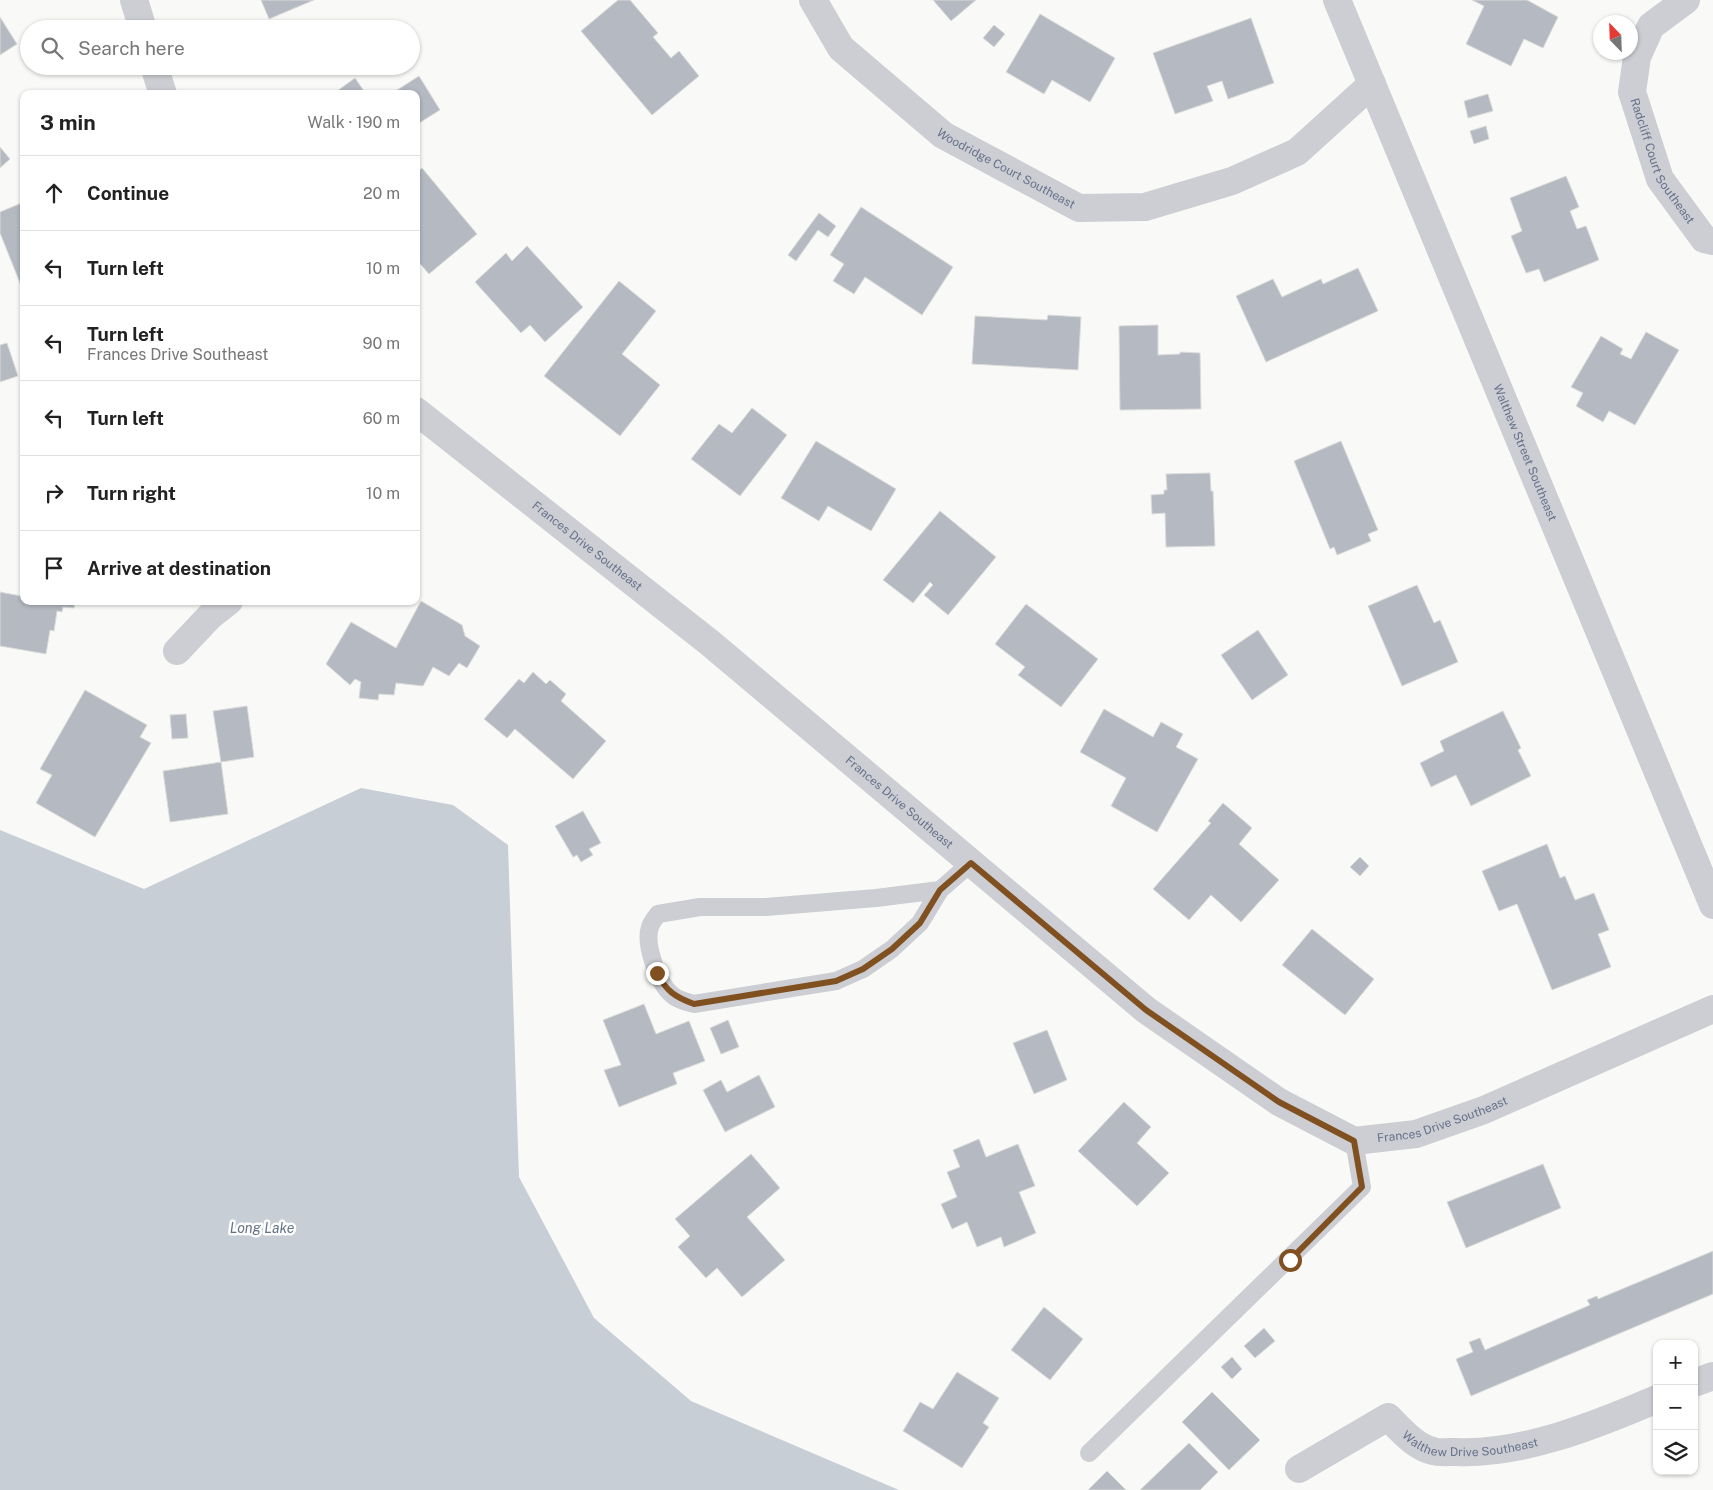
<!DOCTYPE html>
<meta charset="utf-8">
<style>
body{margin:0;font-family:"Public Sans",sans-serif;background:#f6f6f6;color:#222}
.controls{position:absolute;right:15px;bottom:15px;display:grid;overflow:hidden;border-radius:10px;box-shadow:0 1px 4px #0004}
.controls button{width:45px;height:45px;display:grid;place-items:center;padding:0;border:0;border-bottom:1px solid #e0e0e0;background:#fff;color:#222;font:25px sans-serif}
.compass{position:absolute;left:1593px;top:15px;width:45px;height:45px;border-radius:50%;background:#fff;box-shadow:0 1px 4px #0004;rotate:337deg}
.stop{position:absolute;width:15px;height:15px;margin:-11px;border:4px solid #805020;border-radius:50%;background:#fff}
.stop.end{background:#805020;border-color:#fff;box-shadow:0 1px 5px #0008}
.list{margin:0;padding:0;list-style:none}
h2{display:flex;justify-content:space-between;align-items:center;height:65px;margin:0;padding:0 20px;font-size:21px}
h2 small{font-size:16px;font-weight:400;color:#767676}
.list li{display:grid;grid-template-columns:32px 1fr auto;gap:15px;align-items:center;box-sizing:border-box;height:75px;padding:0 20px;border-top:1px solid #e0e0e0}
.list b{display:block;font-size:19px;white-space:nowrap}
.list p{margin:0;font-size:16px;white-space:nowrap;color:#767676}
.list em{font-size:16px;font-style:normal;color:#767676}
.icon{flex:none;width:28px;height:28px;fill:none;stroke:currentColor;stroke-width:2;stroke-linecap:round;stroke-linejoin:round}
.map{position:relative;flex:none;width:1713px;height:1490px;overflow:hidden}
.search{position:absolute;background:#fff;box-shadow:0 1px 4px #0004;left:20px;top:20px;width:400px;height:55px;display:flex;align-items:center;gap:12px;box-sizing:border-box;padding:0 18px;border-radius:28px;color:#767676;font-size:19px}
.panel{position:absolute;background:#fff;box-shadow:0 1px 4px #0004;left:20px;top:90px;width:400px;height:515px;border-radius:10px}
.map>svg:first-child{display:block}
</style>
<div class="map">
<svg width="1713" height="1490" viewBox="0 0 1713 1490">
<rect width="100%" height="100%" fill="#f9faf7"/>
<path fill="#c8ced6" d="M361,788L453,805L508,845L519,1177L594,1318L691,1401L899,1490H0V830L144,889Z"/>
<path fill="#b4b9c2" stroke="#dbdcd9" d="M261,0H314L269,19Z
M618,0H630L658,33L653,37L671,58L679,51L699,76L652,115L581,31Z
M933,0H976L951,21Z
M1472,0H1527L1558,17L1543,48L1524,39L1511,66L1466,44L1484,6Z
M1040,14L1115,58L1090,102L1052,80L1044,94L1006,72Z
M0,17L17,44L0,55Z
M1251,18L1274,83L1228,99L1222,81L1207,86L1213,101L1175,114L1153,53Z
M994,25L1005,34L994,47L983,38Z
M419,76L440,110L416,125V94H391Z
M355,78L366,94H333Z
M1488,94L1493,111L1468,118L1464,101Z
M1486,126L1489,139L1474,144L1470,131Z
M0,147L10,159L0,168Z
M422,168L477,234L429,274L416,259V173Z
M1566,176L1579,207L1570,211L1577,229L1586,226L1599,260L1544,282L1539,269L1526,273L1511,236L1522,231L1510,198Z
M24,202V293L0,233V212Z
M861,207L953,267L922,315L865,277L854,294L833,281L844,264L830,255Z
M819,213L836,226L828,237L818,230L796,261L788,255Z
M527,246L583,307L545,342L530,325L521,333L475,282L506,253L512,261Z
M1358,268L1378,311L1266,362L1236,296L1273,279L1282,297L1321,279L1323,284Z
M619,281L656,311L622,354L660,385L620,436L544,376Z
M1048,315L1081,317L1078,370L972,364L975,316L1047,320Z
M1158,325V355L1180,354V352L1200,353L1201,409L1120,410L1119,326Z
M1646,332L1679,350L1635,425L1609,411L1603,422L1576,406L1583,393L1571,387L1601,336L1623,349L1620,354L1631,359Z
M7,343L18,376L0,382V345Z
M752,408L787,435L740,496L691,459L719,424L732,433Z
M816,441L896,489L871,531L828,506L819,521L781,498Z
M1341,441L1378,530L1368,534L1371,541L1337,555L1334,547L1330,549L1294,461Z
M1210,473L1211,491H1213L1215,546L1166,547L1165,513L1152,514L1151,495L1164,494V490H1167L1166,474Z
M940,511L996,557L948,615L924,595L933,585L930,582L913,603L883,580Z
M24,579V601H75L74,608L63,607L62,612L57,611L54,631L50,630L46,654L0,646V592L21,596Z
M1417,585L1434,623L1440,620L1458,662L1402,686L1368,606Z
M421,601L462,625L465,636L480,646L467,668L459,663L449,676L433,667L423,686L396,683L394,695L379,694L378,700L359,698L361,682L355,679L350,685L326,664L351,622L396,648Z
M1026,604L1098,659L1061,707L1018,675L1025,667L995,644Z
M1258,630L1288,675L1252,700L1221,655Z
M533,672L546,684L550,680L566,694L561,701L606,741L573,779L515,729L507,738L484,719L519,679L524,683Z
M85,690L147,725L140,737L151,743L95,837L36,803L52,775L40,769Z
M247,706L254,757L221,762L213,711Z
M1104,709L1153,737L1161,722L1183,734L1176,747L1198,759L1157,832L1111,806L1126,778L1080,752Z
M1503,711L1521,748L1518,750L1531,776L1471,806L1456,775L1431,787L1420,763L1444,751L1440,741Z
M186,714L188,738L172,739L170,715Z
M221,762L228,814L170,822L163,771Z
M1223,803L1252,828L1239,844L1279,880L1241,922L1211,895L1189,920L1153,889L1211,823L1208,821Z
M583,811L601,843L589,849L593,855L581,862L577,855L573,857L555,826Z
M1547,844L1560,878L1565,876L1575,900L1594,893L1609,930L1598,934L1611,967L1552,990L1517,904L1499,911L1482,871Z
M1360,857L1369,866L1360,876L1350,867Z
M1312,929L1374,979L1345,1015L1282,965Z
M644,1004L656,1034L689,1021L705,1061L673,1073L677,1084L619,1107L604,1070L621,1065L603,1020Z
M728,1020L739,1047L721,1054L710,1028Z
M1047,1030L1067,1080L1034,1094L1013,1043Z
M759,1075L775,1107L725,1132L703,1090L721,1080L727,1092Z
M1124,1102L1151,1127L1137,1143L1169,1173L1137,1206L1078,1151Z
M979,1139L986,1157L1018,1144L1035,1186L1019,1192L1036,1233L1004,1247L1001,1237L977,1247L967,1222L952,1229L941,1204L957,1197L947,1172L960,1167L953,1150Z
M751,1154L780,1188L747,1217L785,1260L742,1297L717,1268L706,1278L678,1247L690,1236L675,1219Z
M1543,1164L1561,1208L1466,1248L1447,1202Z
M1713,1251V1294L1471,1396L1456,1359L1473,1352L1469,1342L1480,1338L1485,1350L1590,1305L1587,1300L1597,1296L1598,1299Z
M1044,1307L1083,1339L1050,1380L1011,1350Z
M1264,1328L1275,1341L1255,1358L1244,1346Z
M1232,1357L1242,1369L1232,1379L1221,1367Z
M957,1372L999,1398L983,1423L989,1427L962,1468L903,1431L920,1402L933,1409Z
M1212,1392L1260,1440L1229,1470L1182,1422Z
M1189,1443L1218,1472L1200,1490H1140Z
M1107,1471L1126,1490H1088Z"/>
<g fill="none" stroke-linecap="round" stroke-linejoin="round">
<path stroke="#ccced3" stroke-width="18" d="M940,890L876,898L766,907H700L658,914C655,918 651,923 650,927C644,945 659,987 675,997C681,1001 688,1002 694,1004L836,981L863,969L892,949L920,923L940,890L971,863
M1089,1453L1362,1187L1354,1141"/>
<g stroke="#ccced3" stroke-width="28">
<path d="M134,0L143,29"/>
<path id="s1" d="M813,0L841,48L943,135L1079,208L1145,207L1232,181L1297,152L1372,84"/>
<path id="s2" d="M1686,0L1651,26L1637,57L1632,92L1660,179L1704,239L1713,241"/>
<path d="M154,66L163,94"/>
<path id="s3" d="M416,411L710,643L1146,1010L1279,1102L1354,1141L1416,1134L1484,1110L1713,1009"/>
<path d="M177,651L210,616L229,601"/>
<path d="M1694,1383L1713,1376"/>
<path id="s4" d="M1299,1469L1388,1417C1400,1429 1415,1447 1433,1451C1439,1453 1449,1452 1456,1452C1522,1455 1596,1425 1657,1399"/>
</g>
<path stroke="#ccced3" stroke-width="28" id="s5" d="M1337,0L1713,905"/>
</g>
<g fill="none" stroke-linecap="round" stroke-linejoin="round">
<path stroke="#805020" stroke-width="6" d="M657,973C666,991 675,997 694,1004L836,981L863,969L892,949L920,923L940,890L971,863L1146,1010L1279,1102L1354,1141L1362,1187L1290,1260"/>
</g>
<g text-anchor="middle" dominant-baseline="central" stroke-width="5" stroke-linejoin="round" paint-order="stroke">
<g font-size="12" fill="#66718b" stroke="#fff">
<text stroke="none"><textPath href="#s2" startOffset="189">Radcliff Court Southeast</textPath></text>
<text stroke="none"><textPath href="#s1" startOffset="261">Woodridge Court Southeast</textPath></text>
<text stroke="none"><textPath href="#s5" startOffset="490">Walthew Street Southeast</textPath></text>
<text stroke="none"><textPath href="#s3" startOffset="218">Frances Drive Southeast</textPath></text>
<text stroke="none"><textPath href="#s3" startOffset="622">Frances Drive Southeast</textPath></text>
<text stroke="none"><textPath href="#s3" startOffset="1282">Frances Drive Southeast</textPath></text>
<text stroke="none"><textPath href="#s4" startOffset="196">Walthew Drive Southeast</textPath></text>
</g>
<g font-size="14" font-style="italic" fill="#627386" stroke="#fff">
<text x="262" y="1228">Long Lake</text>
</g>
</g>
</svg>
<div class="controls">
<button>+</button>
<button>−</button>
<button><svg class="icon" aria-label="layers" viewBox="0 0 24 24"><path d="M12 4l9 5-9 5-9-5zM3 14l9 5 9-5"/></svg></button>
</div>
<svg class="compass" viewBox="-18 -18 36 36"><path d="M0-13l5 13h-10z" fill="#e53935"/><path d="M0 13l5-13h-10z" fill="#767676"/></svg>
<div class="stop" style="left:1290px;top:1260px"></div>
<div class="stop end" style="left:657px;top:973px"></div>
<div class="search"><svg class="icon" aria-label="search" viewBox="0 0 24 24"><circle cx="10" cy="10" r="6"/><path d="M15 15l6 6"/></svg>Search here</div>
<section class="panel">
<h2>3 min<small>Walk · 190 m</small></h2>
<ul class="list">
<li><svg class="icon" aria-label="ahead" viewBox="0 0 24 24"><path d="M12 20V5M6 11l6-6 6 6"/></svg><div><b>Continue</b></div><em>20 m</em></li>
<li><svg class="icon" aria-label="left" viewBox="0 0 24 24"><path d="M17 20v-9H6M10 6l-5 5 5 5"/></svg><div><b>Turn left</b></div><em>10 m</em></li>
<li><svg class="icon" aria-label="left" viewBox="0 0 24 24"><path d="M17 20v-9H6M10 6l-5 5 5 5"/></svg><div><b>Turn left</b><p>Frances Drive Southeast</p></div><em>90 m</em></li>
<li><svg class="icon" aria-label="left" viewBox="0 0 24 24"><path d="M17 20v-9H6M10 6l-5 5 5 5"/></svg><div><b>Turn left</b></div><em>60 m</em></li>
<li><svg class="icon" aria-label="right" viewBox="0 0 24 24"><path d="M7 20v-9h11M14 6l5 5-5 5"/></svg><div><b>Turn right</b></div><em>10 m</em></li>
<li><svg class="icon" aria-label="arrive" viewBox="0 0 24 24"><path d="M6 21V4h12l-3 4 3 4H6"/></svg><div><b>Arrive at destination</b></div></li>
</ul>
</section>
</div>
